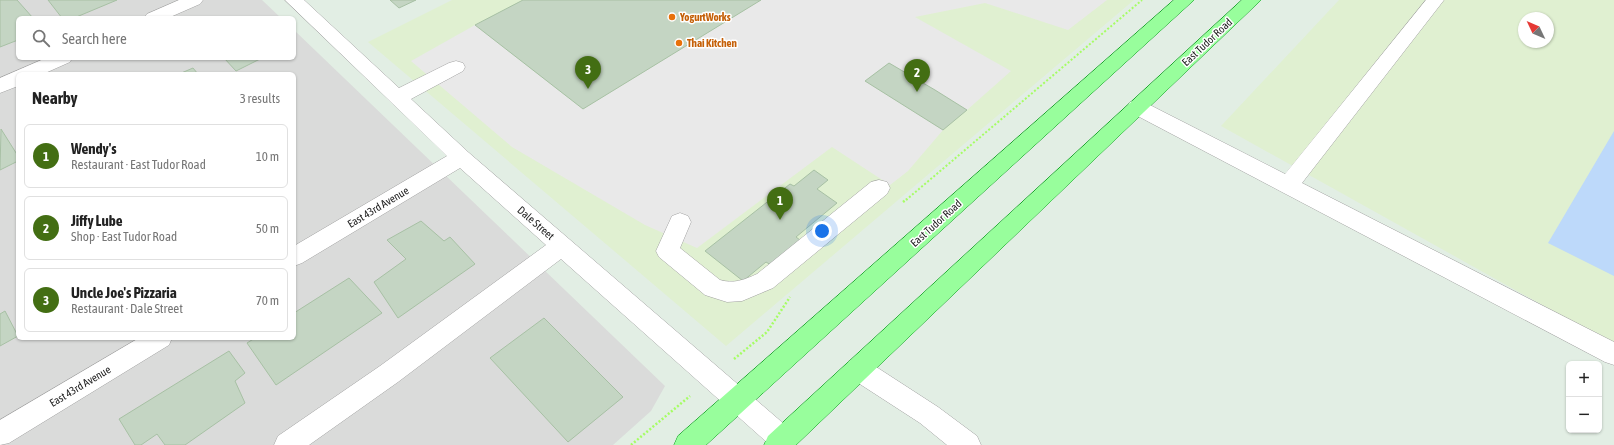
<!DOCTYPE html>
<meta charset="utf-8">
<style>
body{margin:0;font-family:"Asap Condensed",sans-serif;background:#f2f2f2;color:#222}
.controls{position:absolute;right:12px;bottom:12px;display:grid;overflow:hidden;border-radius:6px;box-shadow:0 1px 3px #0004}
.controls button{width:36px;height:36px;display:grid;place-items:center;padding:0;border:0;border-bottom:1px solid #e0e0e0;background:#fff;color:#222;font:20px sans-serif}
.compass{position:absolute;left:1518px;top:12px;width:36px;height:36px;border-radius:50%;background:#fff;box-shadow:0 1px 3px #0004;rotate:314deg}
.you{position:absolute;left:822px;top:231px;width:14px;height:14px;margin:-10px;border:3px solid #fff;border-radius:50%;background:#1a73e8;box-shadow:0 0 0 6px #1a73e833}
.badge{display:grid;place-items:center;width:26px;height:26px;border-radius:50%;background:#436e13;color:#fff;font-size:13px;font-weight:700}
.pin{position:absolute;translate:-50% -33px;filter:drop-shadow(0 1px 2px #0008)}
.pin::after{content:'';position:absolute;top:21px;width:14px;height:12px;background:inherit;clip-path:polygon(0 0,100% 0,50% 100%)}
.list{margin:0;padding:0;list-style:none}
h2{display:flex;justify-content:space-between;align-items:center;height:52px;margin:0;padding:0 16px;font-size:17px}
h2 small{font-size:13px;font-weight:400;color:#767676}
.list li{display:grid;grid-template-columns:26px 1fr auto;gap:12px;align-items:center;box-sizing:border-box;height:64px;margin:0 8px 8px;padding:0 8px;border:1px solid #e0e0e0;border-radius:6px}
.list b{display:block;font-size:15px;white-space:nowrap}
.list p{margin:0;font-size:13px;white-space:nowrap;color:#767676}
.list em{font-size:13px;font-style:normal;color:#767676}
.icon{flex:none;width:22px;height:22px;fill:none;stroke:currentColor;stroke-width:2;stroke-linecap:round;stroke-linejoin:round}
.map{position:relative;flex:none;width:1614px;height:445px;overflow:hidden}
.search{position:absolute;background:#fff;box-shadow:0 1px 3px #0004;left:16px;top:16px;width:280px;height:44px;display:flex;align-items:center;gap:10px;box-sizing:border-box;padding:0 14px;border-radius:6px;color:#767676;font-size:15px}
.panel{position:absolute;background:#fff;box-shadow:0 1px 3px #0004;left:16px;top:72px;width:280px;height:268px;border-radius:6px}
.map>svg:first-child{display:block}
</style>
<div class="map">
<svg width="1614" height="445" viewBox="0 0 1614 445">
<rect width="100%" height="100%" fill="#e2eee4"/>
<path fill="#dadbda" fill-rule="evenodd" d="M0,0H262L281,18H18V58H294V30L665,386L651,411L613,445H0ZM18,74H294V338H18Z"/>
<path fill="#e0f0d1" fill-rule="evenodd" d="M452,0H1134L726,346L368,42Z
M1339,0H1614V345L1221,126ZM1524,18H1548V42H1524Z"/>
<path fill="#bdd9fa" d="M1614,131V276L1548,243Z"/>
<path fill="#e9e9e9" d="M761,0H1107L1068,30L985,3L915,17L1011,71L967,110L889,63L865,81L943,130L908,171L890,185L832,147L697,248L645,225L512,147L411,61L475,25L583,109Z"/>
<path fill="#c4d5c3" stroke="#a7c0a4" d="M0,0H17L33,18H18V40L0,47Z
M48,0H117L74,18H62Z
M390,0H416L399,8Z
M523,0H761L583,109L475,25Z
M224,58H262L236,71Z
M889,63L935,90L967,110L943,130L865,81Z
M193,68L198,74H179Z
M1,129L18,156V161L0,170Z
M814,170L828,180L817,189L837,203L796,237L800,240L771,265L766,262L743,281L705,251L790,184L794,186Z
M421,221L444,241L450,237L475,264L398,318L374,282L406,259L387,240Z
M349,278L382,313L276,385L247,343L255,338H294V313Z
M5,311L18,336L0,346V314Z
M544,318L623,397L568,442L490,358Z
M229,351L245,373L235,381L245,403L185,445H165L157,434L141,445H135L119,419Z"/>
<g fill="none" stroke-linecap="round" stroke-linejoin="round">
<g stroke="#a1a1a1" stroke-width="1">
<path id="minor" d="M179,0H203L200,4L168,18H144L147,14Z
M285,0H304L399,88L449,63L456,61L463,63L465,67L463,71L411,99L468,152L791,430L795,439L793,445H770L561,259L398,382L309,445H274L278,436L380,366L546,245L460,168L302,263L294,266V246L447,156Z
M1426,0H1444L1302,183L1614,342V365L1605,362L1130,112L1127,107L1130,102L1137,100L1144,102L1285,174Z
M46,58H72L70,62L43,74H18V86L0,93V78Z
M879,180L887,182L890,188L887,194L773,288L742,301L727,302L705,295L659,257L656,251L672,216L680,213L688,216L691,222L680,248L720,280C734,284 744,280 757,274L871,182Z
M139,338H172L169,345L9,443L0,445V420Z
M858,358L867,361L938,407L977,436L981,445H947L920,423L849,377L846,369L849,361Z"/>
</g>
<g stroke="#009615" stroke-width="1">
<path id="major" d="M1174,0H1194L706,445H674L678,436Z
M1242,0H1261L796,445H764L768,436Z"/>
</g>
<path stroke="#a6fd65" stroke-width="2" stroke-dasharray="2 2" stroke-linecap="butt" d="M906,200L1142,0"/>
<path stroke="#a6fd65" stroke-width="2.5" stroke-dasharray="2 2" stroke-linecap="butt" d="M903,202L907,199
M734,359L767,332L790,297
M631,445L690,396"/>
<use href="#minor" fill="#fff" fill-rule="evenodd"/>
<use href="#major" fill="#98fe9c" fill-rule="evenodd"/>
</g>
<g fill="#e8710a" stroke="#fff" stroke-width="1.5">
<circle cx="672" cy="17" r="4"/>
<circle cx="679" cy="43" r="4"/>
</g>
<g text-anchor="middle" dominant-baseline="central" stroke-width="3" stroke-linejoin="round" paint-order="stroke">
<g font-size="11" font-weight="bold" fill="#c56008" stroke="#fff" text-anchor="start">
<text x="680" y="17">YogurtWorks</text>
<text x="687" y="43">Thai Kitchen</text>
</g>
<g font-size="11" fill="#1d1d1d" stroke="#fff">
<text transform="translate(1207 42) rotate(-43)">East Tudor Road</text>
<text transform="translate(378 207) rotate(-31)">East 43rd Avenue</text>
<text transform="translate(536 223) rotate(41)">Dale Street</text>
<text transform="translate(936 223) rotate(-42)">East Tudor Road</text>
<text transform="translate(80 386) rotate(-31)">East 43rd Avenue</text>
</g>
</g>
</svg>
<div class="controls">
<button>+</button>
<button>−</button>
</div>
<svg class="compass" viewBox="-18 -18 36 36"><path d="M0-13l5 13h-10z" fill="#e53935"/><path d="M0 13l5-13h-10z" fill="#767676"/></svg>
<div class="you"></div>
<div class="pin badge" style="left:780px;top:220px">1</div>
<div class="pin badge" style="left:917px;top:92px">2</div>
<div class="pin badge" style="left:588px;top:89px">3</div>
<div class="search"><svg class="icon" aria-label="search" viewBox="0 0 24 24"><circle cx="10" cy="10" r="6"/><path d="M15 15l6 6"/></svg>Search here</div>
<section class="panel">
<h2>Nearby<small>3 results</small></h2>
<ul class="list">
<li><span class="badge">1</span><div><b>Wendy's</b><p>Restaurant · East Tudor Road</p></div><em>10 m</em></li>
<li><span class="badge">2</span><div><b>Jiffy Lube</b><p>Shop · East Tudor Road</p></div><em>50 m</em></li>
<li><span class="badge">3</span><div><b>Uncle Joe's Pizzaria</b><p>Restaurant · Dale Street</p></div><em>70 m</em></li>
</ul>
</section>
</div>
